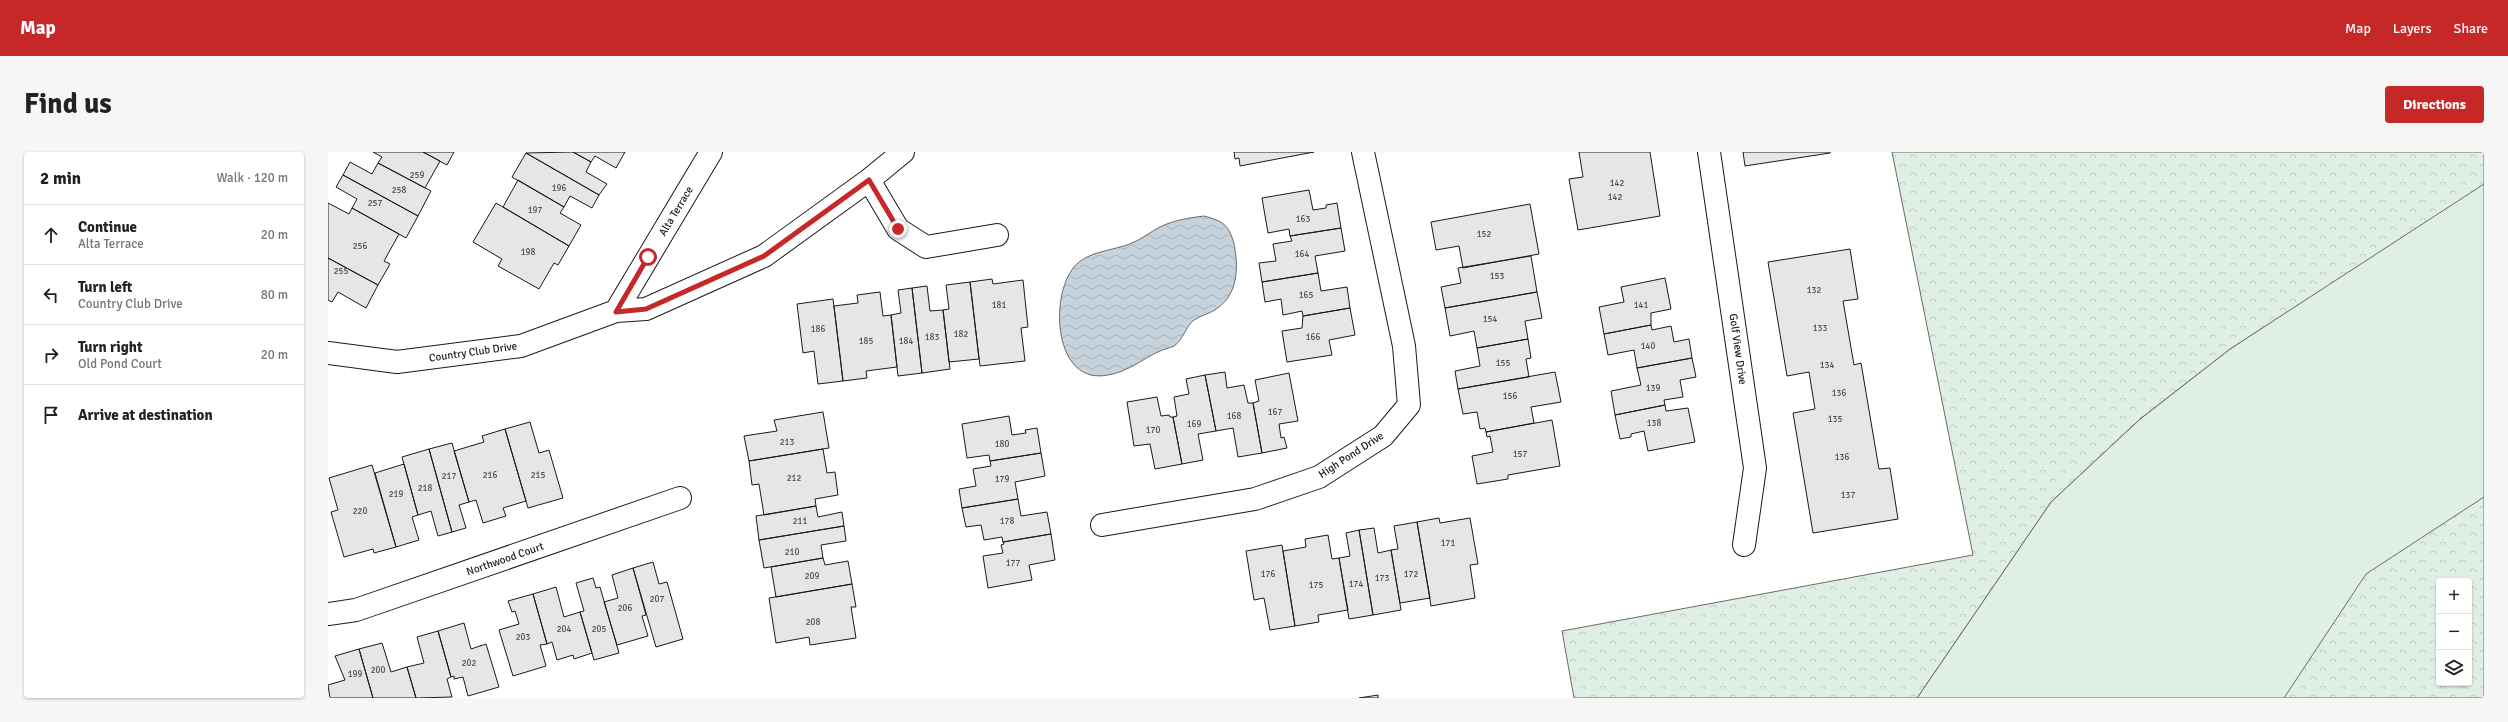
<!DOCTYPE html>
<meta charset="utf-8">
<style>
body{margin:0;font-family:Signika,sans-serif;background:#f6f6f6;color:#222}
.controls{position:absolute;right:12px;bottom:12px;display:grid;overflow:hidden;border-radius:4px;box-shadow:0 1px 3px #0004}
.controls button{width:36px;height:36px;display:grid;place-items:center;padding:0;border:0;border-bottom:1px solid #e0e0e0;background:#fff;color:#222;font:20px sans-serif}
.stop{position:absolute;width:12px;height:12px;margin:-9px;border:3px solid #c62828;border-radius:50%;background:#fff}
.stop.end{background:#c62828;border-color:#fff;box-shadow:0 1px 4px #0008}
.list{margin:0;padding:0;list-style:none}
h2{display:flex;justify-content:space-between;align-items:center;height:52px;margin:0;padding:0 16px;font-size:17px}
h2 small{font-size:13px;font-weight:400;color:#767676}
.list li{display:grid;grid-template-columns:26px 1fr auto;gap:12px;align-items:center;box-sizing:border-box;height:60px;padding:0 16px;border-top:1px solid #e0e0e0}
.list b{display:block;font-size:15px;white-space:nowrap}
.list p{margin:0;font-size:13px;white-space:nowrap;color:#767676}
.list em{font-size:13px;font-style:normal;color:#767676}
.icon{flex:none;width:22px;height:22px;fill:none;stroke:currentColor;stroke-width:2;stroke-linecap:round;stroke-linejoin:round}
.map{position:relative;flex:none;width:2156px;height:546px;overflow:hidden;border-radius:4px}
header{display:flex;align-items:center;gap:24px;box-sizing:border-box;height:56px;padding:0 20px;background:#c62828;color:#fff}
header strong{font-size:19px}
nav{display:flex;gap:22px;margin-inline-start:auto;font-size:14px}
.intro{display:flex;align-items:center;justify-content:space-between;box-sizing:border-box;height:96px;padding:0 24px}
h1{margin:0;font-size:28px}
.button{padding:10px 18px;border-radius:4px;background:#c62828;color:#fff;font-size:14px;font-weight:700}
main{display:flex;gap:24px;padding:0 24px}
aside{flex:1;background:#fff;border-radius:4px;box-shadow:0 1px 3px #0004}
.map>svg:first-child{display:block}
</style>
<header>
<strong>Map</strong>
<nav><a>Map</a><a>Layers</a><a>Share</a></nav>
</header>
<div class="intro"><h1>Find us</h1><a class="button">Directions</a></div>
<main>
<aside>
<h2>2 min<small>Walk · 120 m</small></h2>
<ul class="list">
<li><svg class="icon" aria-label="ahead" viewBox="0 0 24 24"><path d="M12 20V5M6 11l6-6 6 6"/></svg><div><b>Continue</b><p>Alta Terrace</p></div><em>20 m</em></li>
<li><svg class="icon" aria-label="left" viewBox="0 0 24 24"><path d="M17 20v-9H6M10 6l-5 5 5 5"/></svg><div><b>Turn left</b><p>Country Club Drive</p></div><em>80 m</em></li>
<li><svg class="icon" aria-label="right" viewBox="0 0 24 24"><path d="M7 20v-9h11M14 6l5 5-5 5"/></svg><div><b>Turn right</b><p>Old Pond Court</p></div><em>20 m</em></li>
<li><svg class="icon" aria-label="arrive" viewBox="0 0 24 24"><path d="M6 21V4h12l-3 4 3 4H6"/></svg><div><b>Arrive at destination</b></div></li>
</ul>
</aside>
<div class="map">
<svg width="2156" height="546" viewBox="0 0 2156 546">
<defs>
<pattern id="forest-crowns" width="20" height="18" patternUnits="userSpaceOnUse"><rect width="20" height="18" fill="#e0efe3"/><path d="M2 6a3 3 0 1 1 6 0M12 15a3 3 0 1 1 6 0" fill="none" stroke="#c0ccc2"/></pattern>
<pattern id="water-waves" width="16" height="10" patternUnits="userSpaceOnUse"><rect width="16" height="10" fill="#c6d2dc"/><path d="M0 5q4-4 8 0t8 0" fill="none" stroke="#aab4bc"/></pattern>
</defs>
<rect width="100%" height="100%" fill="#fff"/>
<path fill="#e0efe3" stroke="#6a6a6a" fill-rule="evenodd" d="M2156,30V546H1589L1723,350L1811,268L1902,197ZM2111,429H2141V531H2111Z"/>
<path fill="url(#forest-crowns)" stroke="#6a6a6a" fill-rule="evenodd" d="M1564,0H2156V32L1902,197L1812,267L1723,350L1589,546H1246L1234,479L1645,403Z
M2156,345V546H1956L2038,422ZM2111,429H2141V531H2111Z"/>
<path fill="url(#water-waves)" stroke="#6a6a6a" d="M876,64C895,69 901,73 906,92C911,117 910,145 885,159C880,162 872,164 866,168C858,174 855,188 846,194C842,196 836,197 832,199C814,207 800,220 780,223C726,234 721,145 746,115C759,99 785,99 804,91C814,87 822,80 832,75C846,68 861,66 876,64Z"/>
<path fill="#e6e6e6" stroke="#1a1a1a" d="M45,0H95L112,9L97,36L50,11L54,5Z
M95,0H126L119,13Z
M245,0H297L288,16L267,4L263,10Z
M245,0L263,10L258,20L279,32L271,43L198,1Z
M906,0H986L912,14L911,6L907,7Z
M1251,0H1322L1332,64L1250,78L1241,27L1255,25Z
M1415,0H1502V1L1417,14Z
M198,1L271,43L264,56L242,44L236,55L184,25Z
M22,10L44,22L50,11L103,39L90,64L15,23Z
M15,23L90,64L78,86L24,56L29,47L8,35Z
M190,28L236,55L232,61L253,73L241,94L175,55Z
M981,38L985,58L998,56V53L1009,51L1013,76L962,84L961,77L940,81L934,46Z
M0,51L21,62L24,56L71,82L56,109L62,112L50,133L0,106Z
M168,51L241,94L230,113L226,111L211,137L170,114L174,107L145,90Z
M1202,52L1211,102L1135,116L1131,94L1108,98L1103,70Z
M1013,76L1017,99L987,104L990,121L934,130L931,111L948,109L945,92L964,89L962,84Z
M1522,97L1530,147L1515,149L1526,213L1533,211L1551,317L1562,316L1570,367L1485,381L1465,261L1487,257L1481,220L1459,224L1440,110Z
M1203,104L1209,140L1117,156L1113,135L1133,131L1130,116Z
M0,106L50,133L38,156L10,140L4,150L0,148Z
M990,121L993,139L1019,135L1022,156L975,164L974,159L955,163L953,147L937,150L934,130Z
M1337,126L1343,157L1323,161V173L1276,182L1271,155L1296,150L1293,135Z
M664,127L665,132L695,128L700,175L693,176L697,209L652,214L642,130Z
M642,130L651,207L621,210L615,158L621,157L618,133Z
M599,134L602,159L615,158L622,217L594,221L584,136Z
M584,136L594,221L570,224L563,163L573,161L570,138Z
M552,140L555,164L563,163L569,215L538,219L539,226L515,229L506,154L530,151L529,143Z
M1209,140L1214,166L1197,169L1200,187L1149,196L1146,179L1122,184L1117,156Z
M505,147L515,229L490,232L486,199L475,201L469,152Z
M1022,156L1027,183L1001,188L1004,203L959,210L954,179L974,176L975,164Z
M1323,173L1324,178L1343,174L1346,190L1361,187L1364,206L1309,216L1306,198L1280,203L1276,182Z
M1200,187L1203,206L1198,207L1201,225L1130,237L1127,219L1152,214L1149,196Z
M1364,206L1368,225L1352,228L1355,245L1336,248L1337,253L1287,263L1283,239L1313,233L1309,216Z
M897,220L899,236L916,233L920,251H925L934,301L910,305L905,276L888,279L877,223Z
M1227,220L1233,250L1203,255L1206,271L1158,280L1157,276L1152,277L1149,260L1135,262L1130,237Z
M961,221L970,269L951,272L953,286L956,285L959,296L934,301L925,251L931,249L927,228Z
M877,223L888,279L870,282L875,308L854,312L845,265L849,264L846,245L861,242L858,227Z
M829,245L833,264L841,263L842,265H845L854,312L827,317L822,292L806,294L799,250Z
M1337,253L1338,259L1360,256L1367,290L1320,299L1316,279L1303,282V285L1292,287L1287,263Z
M495,260L501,296L421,309L416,284L449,279L446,268Z
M681,264L684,283L698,281L697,278L709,276L713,301L662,309L661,303L639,306L634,272Z
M1224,268L1232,314L1180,323V327L1149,332L1144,304L1165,300L1162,284L1159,285L1158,280Z
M202,270L211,301L221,298L235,346L200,356L177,277Z
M177,277L198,349L175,356L178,364L155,371L148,348L141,350L126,299L156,290L154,284Z
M124,291L141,350L131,353L138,376L124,380L101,297Z
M101,297L124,380L110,384L103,359L90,363L74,305Z
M495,297L499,321L507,320L510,343L487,347L488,354L436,363L431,332L424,333L421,309Z
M713,301L717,324L687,330L690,347L634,356L631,337L648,334L645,317L663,314L662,309Z
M76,312L90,363L84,365L91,388L68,395L47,321Z
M44,313L68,395L46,401L45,397L16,405L3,360L10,358L1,326Z
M690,347L693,364L719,360L723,382L675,390L674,385L656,388L653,373L638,375L634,356Z
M488,354L490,365L514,360L516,374L431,388L428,364Z
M1111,366L1112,371L1142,366L1150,412L1142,413L1147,446L1103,454L1089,370Z
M1089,370L1102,446L1072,451L1063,398L1070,397L1066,374Z
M516,374L518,389L493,393L495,406L436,416L431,388Z
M1046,376L1050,401L1063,398L1073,458L1045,463L1031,378Z
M1031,378L1045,463L1021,467L1011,406L1022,404L1018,381Z
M723,382L727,408L701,413L704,428L660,436L655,404L675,401L673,393L676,392L675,390Z
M1000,383L1004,407L1011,406L1020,458L990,463L991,470L967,474L955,399L978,395L977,387Z
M954,393L967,474L942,478L936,446L926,448L918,399Z
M495,406L497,413L520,409L524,432L448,445L443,415Z
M325,410L331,432L339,430L355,487L328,495L305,416Z
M305,416L318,463L314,464L320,484L289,493L276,450L290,446L284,423Z
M265,426L268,436L272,435L291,501L266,508L252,460L256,459L248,431Z
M524,432L528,455H523L528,486L482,493L481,485L448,491L441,446Z
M228,435L236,465L252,460L264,501L246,507L245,503L229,508L224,490L219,492L205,442Z
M205,442L219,492L212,493L218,514L185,524L171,478L191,472L187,459L184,460L180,449Z
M136,471L143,497L158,492L171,535L140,544L135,525L126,527V524L123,525L110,479Z
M110,479L123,525L119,527L124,545L88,546L79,515L96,511L89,485Z
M54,491L63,520L79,515L88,546H45L31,497Z
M31,497L45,546H2L0,533L17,528L7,504Z
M1050,543V546H1031Z"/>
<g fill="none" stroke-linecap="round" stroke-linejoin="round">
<g stroke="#1a1a1a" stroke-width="24">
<path id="minor" d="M1381,0L1427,316L1416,393
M541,28L570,77L598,95L669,83
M288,159L383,0
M0,201L69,210L193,194L288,159L318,157L436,104L541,28L575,0
M774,373L927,347L991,325L1055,284L1081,253L1076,194L1035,0
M0,462L28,458L352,346"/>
</g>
<use href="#minor" stroke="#fff" stroke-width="22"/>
</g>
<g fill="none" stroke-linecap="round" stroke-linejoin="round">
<path stroke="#c62828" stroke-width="5" d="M320,105L288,160L318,157L436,104L541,28L570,77"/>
</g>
<g text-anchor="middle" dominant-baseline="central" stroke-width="3" stroke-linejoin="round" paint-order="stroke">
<g font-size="9" fill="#4d4d4d">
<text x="89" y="23">259</text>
<text x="1289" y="31">142</text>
<text x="231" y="36">196</text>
<text x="71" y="38">258</text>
<text x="1287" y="45">142</text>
<text x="47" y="51">257</text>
<text x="207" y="58">197</text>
<text x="975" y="67">163</text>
<text x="1156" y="82">152</text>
<text x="32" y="94">256</text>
<text x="200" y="100">198</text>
<text x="974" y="102">164</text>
<text x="13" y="119">255</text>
<text x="1169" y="124">153</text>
<text x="1486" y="138">132</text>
<text x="978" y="143">165</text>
<text x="671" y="153">181</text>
<text x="1313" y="153">141</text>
<text x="1162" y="167">154</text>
<text x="1492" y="176">133</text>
<text x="490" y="177">186</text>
<text x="633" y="182">182</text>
<text x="604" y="185">183</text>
<text x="985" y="185">166</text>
<text x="538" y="189">185</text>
<text x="578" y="189">184</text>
<text x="1320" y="194">140</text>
<text x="1175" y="211">155</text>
<text x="1499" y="213">134</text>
<text x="1325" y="236">139</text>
<text x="1511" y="241">136</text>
<text x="1182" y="244">156</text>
<text x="947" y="260">167</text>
<text x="906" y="264">168</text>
<text x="1507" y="267">135</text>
<text x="1326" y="271">138</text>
<text x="866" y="272">169</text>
<text x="825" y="278">170</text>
<text x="459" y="290">213</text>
<text x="674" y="292">180</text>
<text x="1192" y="302">157</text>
<text x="1514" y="305">136</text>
<text x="162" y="323">216</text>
<text x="210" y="323">215</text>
<text x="121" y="324">217</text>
<text x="466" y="326">212</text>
<text x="674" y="327">179</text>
<text x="97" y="336">218</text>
<text x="68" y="342">219</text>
<text x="1520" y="343">137</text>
<text x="32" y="359">220</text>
<text x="472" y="369">211</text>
<text x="679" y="369">178</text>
<text x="1120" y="391">171</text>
<text x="464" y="400">210</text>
<text x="685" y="411">177</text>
<text x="940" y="422">176</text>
<text x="1083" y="422">172</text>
<text x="484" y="424">209</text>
<text x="1054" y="426">173</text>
<text x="1028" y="432">174</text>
<text x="988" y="433">175</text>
<text x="329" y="447">207</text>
<text x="297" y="456">206</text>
<text x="485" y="470">208</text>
<text x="236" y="477">204</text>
<text x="271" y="477">205</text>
<text x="195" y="485">203</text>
<text x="141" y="511">202</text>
<text x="50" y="518">200</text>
<text x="27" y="522">199</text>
</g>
<g font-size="11" fill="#1a1a1a" stroke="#fff">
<text transform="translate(348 59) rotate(-59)">Alta Terrace</text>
<text transform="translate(1410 197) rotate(82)">Golf View Drive</text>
<text transform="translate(145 200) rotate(-8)">Country Club Drive</text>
<text transform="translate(1023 303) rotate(-33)">High Pond Drive</text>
<text transform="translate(177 407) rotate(-19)">Northwood Court</text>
</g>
</g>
</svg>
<div class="controls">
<button>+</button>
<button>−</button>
<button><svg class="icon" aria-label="layers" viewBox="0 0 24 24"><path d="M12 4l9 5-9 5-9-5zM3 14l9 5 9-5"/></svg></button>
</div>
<div class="stop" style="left:320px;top:105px"></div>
<div class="stop end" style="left:570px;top:77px"></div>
</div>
</main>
